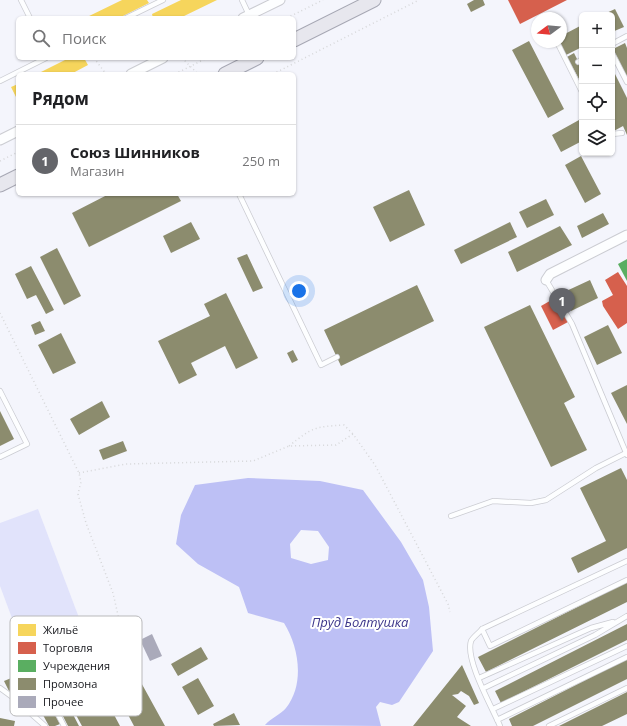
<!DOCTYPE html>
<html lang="ru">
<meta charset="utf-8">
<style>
body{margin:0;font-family:"Open Sans",sans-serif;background:#f2f2f2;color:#202124}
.controls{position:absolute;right:12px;top:12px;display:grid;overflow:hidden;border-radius:6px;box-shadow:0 1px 3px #0004}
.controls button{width:36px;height:36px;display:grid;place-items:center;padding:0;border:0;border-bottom:1px solid #e0e0e0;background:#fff;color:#202124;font:20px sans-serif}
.compass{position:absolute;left:531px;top:12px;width:36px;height:36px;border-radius:50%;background:#fff;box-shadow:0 1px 3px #0004;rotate:254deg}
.you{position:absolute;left:299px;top:291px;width:14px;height:14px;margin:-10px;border:3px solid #fff;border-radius:50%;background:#1a73e8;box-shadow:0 0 0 6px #1a73e833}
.badge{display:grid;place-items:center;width:26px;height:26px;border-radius:50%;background:#64656a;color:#fff;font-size:13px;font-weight:700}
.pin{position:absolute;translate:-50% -33px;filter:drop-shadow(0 1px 2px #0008)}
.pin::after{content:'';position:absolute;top:21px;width:14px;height:12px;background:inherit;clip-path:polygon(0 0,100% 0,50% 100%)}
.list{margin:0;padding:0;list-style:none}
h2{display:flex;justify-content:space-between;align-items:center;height:52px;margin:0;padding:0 16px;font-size:17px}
h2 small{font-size:13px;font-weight:400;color:#757577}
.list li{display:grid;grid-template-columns:26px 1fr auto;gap:12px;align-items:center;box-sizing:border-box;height:72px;padding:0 16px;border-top:1px solid #e0e0e0}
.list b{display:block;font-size:15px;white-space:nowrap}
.list p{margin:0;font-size:13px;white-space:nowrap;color:#757577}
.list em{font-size:13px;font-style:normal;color:#757577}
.icon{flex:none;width:22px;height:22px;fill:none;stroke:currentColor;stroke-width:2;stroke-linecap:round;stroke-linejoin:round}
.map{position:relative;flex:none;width:627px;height:726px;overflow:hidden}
.search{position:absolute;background:#fff;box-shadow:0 1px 3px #0004;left:16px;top:16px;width:280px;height:44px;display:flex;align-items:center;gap:10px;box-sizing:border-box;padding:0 14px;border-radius:6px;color:#757577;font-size:15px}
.panel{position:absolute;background:#fff;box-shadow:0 1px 3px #0004;left:16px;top:72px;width:280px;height:124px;border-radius:6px}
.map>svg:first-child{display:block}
</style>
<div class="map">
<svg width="627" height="726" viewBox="0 0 627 726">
<rect width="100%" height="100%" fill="#f4f5fc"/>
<path fill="#e1e3fb" d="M38,509L81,623L22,645L0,586V523Z"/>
<path fill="#bdc0f5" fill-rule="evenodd" d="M248,478L320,481L363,490L401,542L423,580L429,607L433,651L399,702L392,705L380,702L376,707L381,726L265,725C271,718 281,714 286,708C305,684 299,647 284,623L248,613L239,587L198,564L176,544L181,515L195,485ZM301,530L318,531L329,547L328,560L311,564L291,558L290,544Z"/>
<path fill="#f6d55c" d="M122,0H147L149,3L119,18H85Z
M181,0H217L180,18H153L152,14Z
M69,58H84L88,65L71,74H37Z
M18,84V101L11,87Z"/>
<path fill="#d6604d" d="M508,0H567L520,24Z
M618,272L627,286V323L618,329L603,306L602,301L613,295L605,280Z
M555,298L568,322L553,330L541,306Z"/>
<path fill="#5aae61" d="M627,259V281L618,264Z"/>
<path fill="#8c8c6e" d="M474,0H483L485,5L471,12L467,4Z
M615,9L624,27L612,32V15H602Z
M582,25V47L566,55L560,42L561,36Z
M529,41L564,109L548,118L512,50Z
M625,43L627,48V77L613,49Z
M574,53L582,69V80L580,81L567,57Z
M612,68L627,98V135L623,126L612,132Z
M579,120L582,125V141L561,152L552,135Z
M581,156L601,194L585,203L565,165Z
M409,190L425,225L390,242L373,207Z
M109,194H177L181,201L89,247L72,213Z
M546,199L554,215L527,228L519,212Z
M603,213L609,224L582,238L577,226Z
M191,222L200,239L171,253L163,236Z
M510,222L517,237L461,264L454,250Z
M560,226L572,245L517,272L508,252Z
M57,248L81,296L64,305L40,257Z
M247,254L263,288L253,292L237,258Z
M31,266L54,310L46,314L36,295L27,299L15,274Z
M590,280L598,298L571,311L562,293Z
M417,285L434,321L341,366L324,330Z
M226,293L258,358L236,369L225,346L191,363L197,375L179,384L158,341L210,316L204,304Z
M530,305L575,397L564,403L587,450L551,467L484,327Z
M40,321L45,331L35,335L31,325Z
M608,325L622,353L597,365L584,337Z
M61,333L76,363L53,374L38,345Z
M293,350L298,360L292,363L287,353Z
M627,385V424L611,393Z
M102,401L110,417L79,435L70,419Z
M0,411L14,439L0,446Z
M123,441L127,451L103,460L99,450Z
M621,468L627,480V548L578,573L571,558L606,541L580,488Z
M627,582V602L486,672L478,657Z
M627,624V640L501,703L495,691Z
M111,638L122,659L127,657L165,726H134L115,690L121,686L99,644Z
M92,646L104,668L93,675L120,726H82L51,669Z
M201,647L208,659L178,676L171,664Z
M627,659V679L533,726H512L509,719Z
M43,665L47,672L9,691L4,681Z
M462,665L479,703L474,705L469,696L461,691L458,694L452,695L466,706L457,717L471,726H413Z
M54,678L79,726H68L46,683Z
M198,678L214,706L198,715L182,687Z
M38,684L60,724L55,726H49L38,706L30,710L21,693Z
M627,692V714L602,726H559Z
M234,713L240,725L214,726L213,724Z
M0,718L15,721L14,726H0Z"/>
<path fill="#aaaaba" d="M152,634L162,656L150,661L140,640Z"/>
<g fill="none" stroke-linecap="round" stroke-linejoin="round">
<g stroke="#cbccd2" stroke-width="6">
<path id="lane" d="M21,0L30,18
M242,0L249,15
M126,18L163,0
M557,42L582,92
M612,44L627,36
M612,53L627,82
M578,62L582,59
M0,81L46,58
M612,134L622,133
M239,194L321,365L337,357
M546,280L572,324L627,455
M0,391L27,444L0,457
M451,516L493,501L531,503L546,500L596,468L626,453
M482,629L627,561
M479,678L591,628L613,622
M0,688L11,696L45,726
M484,688L595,635L627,616
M11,696L40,680L64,726
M493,709L627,646
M497,720L627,657
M500,726C492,707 465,660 471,641C473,637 479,633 482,629L490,646L627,580
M549,726L627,688"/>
</g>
<g stroke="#cbccd2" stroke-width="11">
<path id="street" d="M243,18L280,0
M131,74L163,58
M0,140L18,131
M546,280L550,274L627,235"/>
</g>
<g stroke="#a7a8b4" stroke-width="15">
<path id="primary" d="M294,40L374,0
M225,74L257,58
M0,185L18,176"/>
</g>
<path stroke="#d6d7d9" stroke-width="1.5" stroke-dasharray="1 3" stroke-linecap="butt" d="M287,18L323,0
M94,58L106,74
M182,58L198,74
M175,74L207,58
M273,74L419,0
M0,161L18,152
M0,313L79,473L81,482L78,494L86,523L113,593L120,624
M289,446C313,427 314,427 344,425L353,434
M79,473L126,464L253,461L289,446L336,445L353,434L375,465L448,604L450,612"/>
<use href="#lane" stroke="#fdfeff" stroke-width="4.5"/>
<use href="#street" stroke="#fdfeff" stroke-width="9"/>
<use href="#primary" stroke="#e7e7ee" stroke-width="13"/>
</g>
<g text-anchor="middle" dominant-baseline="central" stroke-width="4" stroke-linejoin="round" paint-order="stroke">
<g font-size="13" font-style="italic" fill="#3c368a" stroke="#fff">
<text x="360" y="622">Пруд Болтушка</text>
</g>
</g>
<rect x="10" y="616" width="132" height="100" rx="6" fill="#fff" stroke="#b9b9bb" stroke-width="1"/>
<rect x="18" y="624" width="18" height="12" fill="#f6d55c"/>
<rect x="18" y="642" width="18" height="12" fill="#d6604d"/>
<rect x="18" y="660" width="18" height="12" fill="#5aae61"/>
<rect x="18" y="678" width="18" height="12" fill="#8c8c6e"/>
<rect x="18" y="696" width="18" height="12" fill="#aaaaba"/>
<g font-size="11" fill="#16171c">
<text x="43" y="634">Жильё</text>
<text x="43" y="652">Торговля</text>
<text x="43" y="670">Учреждения</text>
<text x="43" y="688">Промзона</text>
<text x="43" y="706">Прочее</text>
</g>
</svg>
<div class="controls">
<button>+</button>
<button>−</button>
<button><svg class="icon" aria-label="locate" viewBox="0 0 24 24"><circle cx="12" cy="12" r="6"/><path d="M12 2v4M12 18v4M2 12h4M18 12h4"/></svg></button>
<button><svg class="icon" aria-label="layers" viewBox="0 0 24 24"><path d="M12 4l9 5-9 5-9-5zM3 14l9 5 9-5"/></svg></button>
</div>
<svg class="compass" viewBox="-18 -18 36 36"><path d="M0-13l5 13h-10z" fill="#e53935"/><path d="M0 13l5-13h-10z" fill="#757577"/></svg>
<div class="you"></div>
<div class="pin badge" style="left:562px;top:321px">1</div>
<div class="search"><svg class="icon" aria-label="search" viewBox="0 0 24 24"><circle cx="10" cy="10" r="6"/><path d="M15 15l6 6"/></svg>Поиск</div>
<section class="panel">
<h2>Рядом<small></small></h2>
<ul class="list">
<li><span class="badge">1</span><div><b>Союз Шинников</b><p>Магазин</p></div><em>250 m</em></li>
</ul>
</section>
</div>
